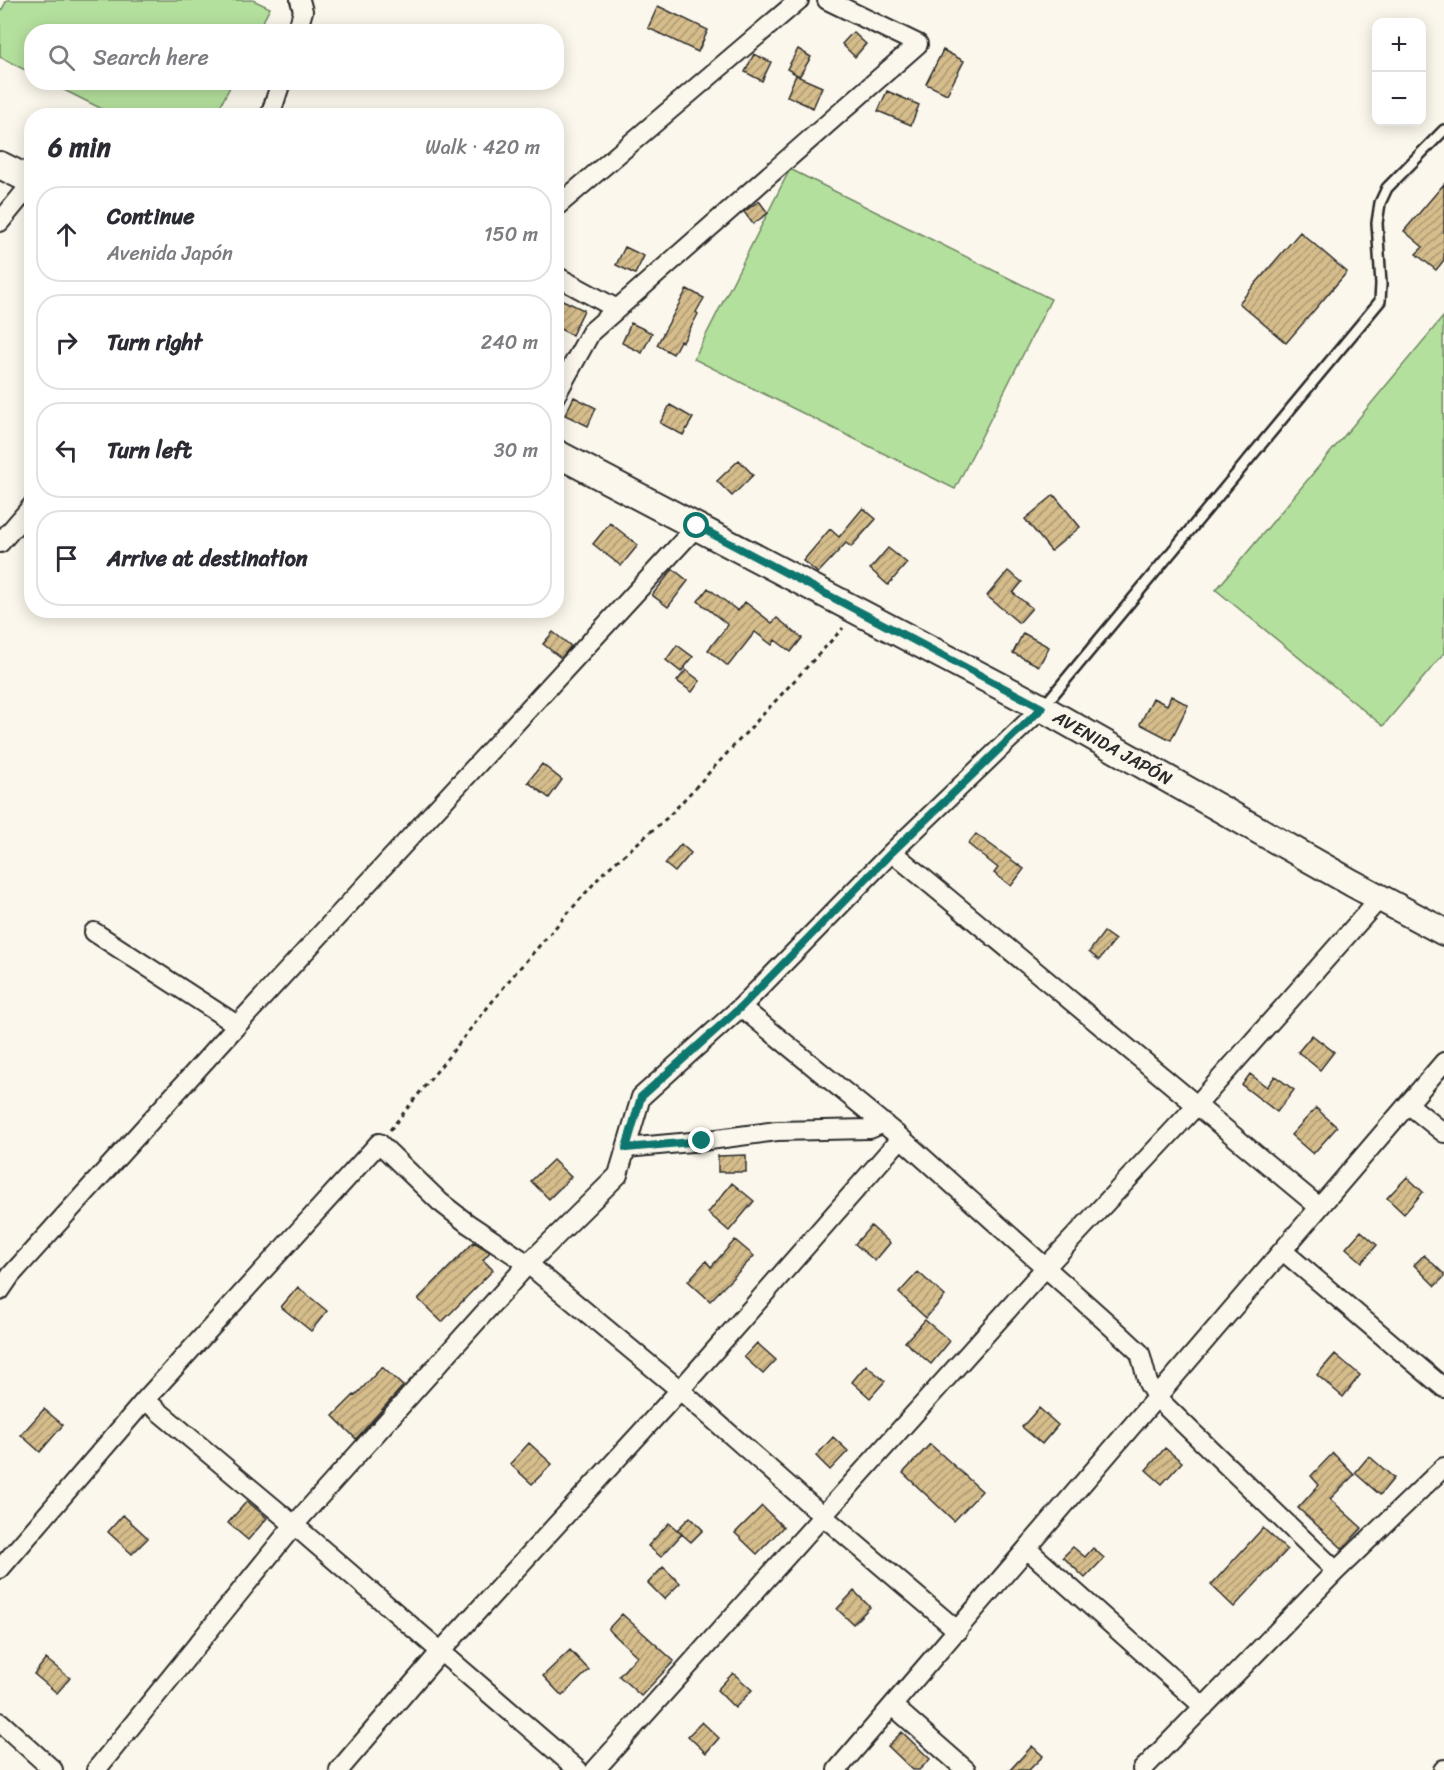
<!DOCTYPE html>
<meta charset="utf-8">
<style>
body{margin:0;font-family:Sriracha,sans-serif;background:#f7f7f7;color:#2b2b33}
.controls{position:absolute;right:18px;top:18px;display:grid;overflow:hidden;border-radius:12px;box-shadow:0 3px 15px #0003}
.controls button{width:54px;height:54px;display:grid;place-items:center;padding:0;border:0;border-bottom:2px solid #e1e1e2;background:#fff;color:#2b2b33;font:30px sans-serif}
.stop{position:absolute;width:18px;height:18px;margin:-14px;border:4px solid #0f766e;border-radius:50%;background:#fff}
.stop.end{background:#0f766e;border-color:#fff;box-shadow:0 2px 6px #0008}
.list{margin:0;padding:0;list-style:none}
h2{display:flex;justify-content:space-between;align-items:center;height:78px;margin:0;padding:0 24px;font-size:26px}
h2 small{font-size:20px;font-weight:400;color:#7c7c81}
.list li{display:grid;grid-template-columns:39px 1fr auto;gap:18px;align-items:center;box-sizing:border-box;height:96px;margin:0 12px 12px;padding:0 12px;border:2px solid #e1e1e2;border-radius:24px}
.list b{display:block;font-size:22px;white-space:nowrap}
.list p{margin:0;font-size:20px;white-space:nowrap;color:#7c7c81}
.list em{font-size:20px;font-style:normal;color:#7c7c81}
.icon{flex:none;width:33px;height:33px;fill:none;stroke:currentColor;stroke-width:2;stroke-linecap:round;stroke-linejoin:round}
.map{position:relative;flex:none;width:1444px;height:1770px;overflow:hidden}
.search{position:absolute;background:#fff;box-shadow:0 3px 15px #0003;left:24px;top:24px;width:540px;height:66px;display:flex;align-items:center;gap:15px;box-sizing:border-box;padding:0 21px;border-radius:24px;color:#7c7c81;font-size:22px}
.panel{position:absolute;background:#fff;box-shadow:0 3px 15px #0003;left:24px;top:108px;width:540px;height:510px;border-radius:24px}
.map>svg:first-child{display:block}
</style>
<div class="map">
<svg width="1444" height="1770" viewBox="0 0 1444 1770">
<defs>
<pattern id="building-hatch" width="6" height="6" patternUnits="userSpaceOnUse" patternTransform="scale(1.5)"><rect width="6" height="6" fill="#d6bd8c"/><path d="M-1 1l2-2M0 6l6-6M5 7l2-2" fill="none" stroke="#ae9a73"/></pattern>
</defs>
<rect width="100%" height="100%" fill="#fbf7ec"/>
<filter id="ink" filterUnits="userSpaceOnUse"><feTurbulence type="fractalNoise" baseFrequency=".0167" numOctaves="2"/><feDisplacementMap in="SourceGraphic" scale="12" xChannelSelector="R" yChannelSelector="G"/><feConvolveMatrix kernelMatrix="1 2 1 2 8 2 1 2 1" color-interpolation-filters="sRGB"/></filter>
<g filter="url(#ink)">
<path fill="#b4e09d" stroke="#708664" stroke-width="1.5" d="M7,0H253L270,8L258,31L32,32L31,73L0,57V13Z
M50,83H232L215,116L114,115Z
M790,169L1051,299L955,489L694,359Z
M1443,317L1444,653L1383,726L1216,590Z"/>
<path fill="url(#building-hatch)" stroke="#2b2b2b" stroke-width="1.5" d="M658,6L708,30L698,52L648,28Z
M853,32L866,44L855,57L842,44Z
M798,49L811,57L799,77L822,87L813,108L787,96L796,75L799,76L787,69Z
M943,50L964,61L947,94L926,84Z
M754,54L771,62L762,81L745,72Z
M887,91L919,105L911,125L878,111Z
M1444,184V260L1436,270L1416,254L1423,247L1404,231Z
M759,201L768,213L753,224L744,212Z
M1300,232L1347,272L1286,343L1239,303Z
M625,247L644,256L635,274L616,265Z
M687,289L704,298L696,312L698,314L683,342L680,341L673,354L657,345Z
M556,297L584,310L572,335L556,327Z
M631,323L652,333L642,353L622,343Z
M574,397L596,408L588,426L565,415Z
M670,405L693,418L683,435L660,423Z
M739,460L753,475L732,496L717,481Z
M1054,495L1080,527L1051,551L1025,519Z
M863,508L876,519L851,547L846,543L818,573L803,561L830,529L839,537Z
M610,523L638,545L621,566L593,544Z
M888,548L907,563L888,585L870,569Z
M673,569L688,581L668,607L652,595Z
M1008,571L1022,582L1013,593L1032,608L1019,623L987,596Z
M708,588L738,611L745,602L772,623L777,618L802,638L791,652L775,640L772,645L755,632L728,666L708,650L728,625L698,601Z
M553,632L571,646L561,658L543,644Z
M1023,633L1049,647L1039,666L1013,653Z
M677,645L693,657L681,672L666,660Z
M686,670L700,681L692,692L677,681Z
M1171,696L1188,705L1171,740L1140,724L1153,698L1167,705Z
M542,764L562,780L549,798L528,782Z
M976,834L1024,869L1011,886L994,873L998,868L968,844Z
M681,844L691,853L675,872L665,864Z
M1104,932L1115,940L1099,960L1089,952Z
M1312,1035L1334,1052L1320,1070L1298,1052Z
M1250,1074L1267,1087L1275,1076L1294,1090L1277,1112L1242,1085Z
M1316,1108L1337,1127L1313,1154L1291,1135Z
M746,1155V1172H718V1156Z
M553,1160L571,1177L549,1199L531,1181Z
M1407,1177L1423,1192L1404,1214L1387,1198Z
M732,1183L754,1201L729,1231L708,1213Z
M871,1226L890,1243L875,1261L855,1244Z
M1361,1231L1377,1245L1362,1262L1346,1248Z
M735,1240L754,1256L710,1301L688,1281L706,1261L711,1267Z
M474,1242L490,1252L483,1260L493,1270L442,1322L418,1299Z
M1424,1255L1444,1274V1277L1435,1286L1414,1265Z
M918,1272L945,1296L926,1318L899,1293Z
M298,1287L327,1311L311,1331L281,1307Z
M925,1320L950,1341L931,1364L905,1342Z
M757,1343L776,1360L763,1374L744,1357Z
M1335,1354L1360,1375L1343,1397L1317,1375Z
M866,1365L885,1381L870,1398L852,1382Z
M382,1367L403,1386L356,1439L333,1416L354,1395L355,1396Z
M1039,1408L1058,1425L1042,1444L1022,1427Z
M44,1409L63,1425L40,1452L21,1435Z
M833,1437L848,1451L830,1470L816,1456Z
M529,1443L552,1464L532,1484L510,1464Z
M930,1444L982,1491L954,1521L903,1473Z
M1165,1448L1182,1462L1162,1484L1146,1470Z
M1333,1453L1354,1475L1330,1499L1362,1528L1343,1549L1298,1508L1319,1485L1311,1476Z
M1369,1456L1394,1478L1380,1495L1355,1473Z
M247,1501L267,1518L248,1540L228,1523Z
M762,1506L783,1527L757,1554L735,1533Z
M123,1515L148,1538L132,1554L108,1532Z
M690,1517L703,1530L691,1542L677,1530Z
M669,1523L682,1534L661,1557L648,1546Z
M1263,1528L1287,1550L1234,1607L1211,1585Z
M1073,1547L1085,1557L1093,1548L1104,1558L1085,1578L1063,1557Z
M663,1567L680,1583L664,1599L648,1583Z
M854,1591L870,1607L853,1624L837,1609Z
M622,1614L674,1661L641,1696L619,1676L637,1656L608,1629Z
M570,1650L589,1670L562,1696L543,1676Z
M46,1659L70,1678L57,1693L34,1674Z
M733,1673L752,1690L735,1708L717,1690Z
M702,1722L719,1738L706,1753L688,1736Z
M902,1732L930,1759L919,1770H913L888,1746Z
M1032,1746L1043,1756L1029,1770H1010Z"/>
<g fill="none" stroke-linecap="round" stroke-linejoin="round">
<g stroke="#2b2b2b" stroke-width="14">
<path id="lane" d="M1043,707L1380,301L1381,284L1377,223L1380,203L1387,188L1444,130"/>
</g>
<g stroke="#2b2b2b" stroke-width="22">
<path id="street" d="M297,32L303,11L300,0
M270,116L281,82
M556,207L799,0
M0,222L32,183
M556,276L617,309
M556,395L591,332L918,44L827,0
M0,543L32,506
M892,852L1319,1207
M94,932L237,1025
M741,1007L901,1138L1123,1337L1140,1353L1148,1383L1156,1397L1336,1571
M1408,1104L1444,1133
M626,1148L702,1141L777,1131L870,1129L884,1123
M1283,1251L1444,1388
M0,1291L11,1275L240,1022L697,526
M145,1400L294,1525L578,1770
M1027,1549L1204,1707
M0,1569L145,1400L379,1143L440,1202L467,1223L528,1264L680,1390L823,1516L958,1631
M893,1706L966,1770
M0,1722L53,1770
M96,1770L294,1525L528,1264L618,1175L641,1097L741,1007L892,852L1042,708
M339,1770L441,1651L680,1390L901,1138
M595,1770L1046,1267L1196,1106L1380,898
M837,1770L1444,1062
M1142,1770L1336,1571L1444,1467
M1443,1770L1444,1769"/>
</g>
<g stroke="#2b2b2b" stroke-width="30">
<g id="secondary">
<path d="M0,165L32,181"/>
<path id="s1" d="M556,453L1042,708L1352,883L1444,932"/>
</g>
</g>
<path stroke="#2b2b2b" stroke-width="3" stroke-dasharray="4.5 4.5" stroke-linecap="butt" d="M390,1130L511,978L604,872L668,817L843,628"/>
<use href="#lane" stroke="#fbf7ec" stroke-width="9"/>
<use href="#street" stroke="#fbf7ec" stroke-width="18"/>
<use href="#secondary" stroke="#fbf7ec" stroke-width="26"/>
</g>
</g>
<g fill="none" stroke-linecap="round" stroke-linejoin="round" filter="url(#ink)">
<path stroke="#0f766e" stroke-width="8" d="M697,526L1042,708L892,852L741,1007L641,1097L626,1148L702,1141"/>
</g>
<g text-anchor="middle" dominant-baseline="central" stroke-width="4.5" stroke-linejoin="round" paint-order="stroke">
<g font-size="18" fill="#2b2b2b" stroke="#fbf7ec">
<text stroke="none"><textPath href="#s1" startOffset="630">AVENIDA JAPÓN</textPath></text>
</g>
</g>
</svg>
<div class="controls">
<button>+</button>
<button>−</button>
</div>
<div class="stop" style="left:697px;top:526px"></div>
<div class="stop end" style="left:702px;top:1141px"></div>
<div class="search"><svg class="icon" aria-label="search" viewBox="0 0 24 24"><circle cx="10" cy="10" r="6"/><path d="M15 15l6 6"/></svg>Search here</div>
<section class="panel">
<h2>6 min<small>Walk · 420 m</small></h2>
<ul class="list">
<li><svg class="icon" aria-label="ahead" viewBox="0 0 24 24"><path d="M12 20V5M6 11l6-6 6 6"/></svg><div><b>Continue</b><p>Avenida Japón</p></div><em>150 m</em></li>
<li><svg class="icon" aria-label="right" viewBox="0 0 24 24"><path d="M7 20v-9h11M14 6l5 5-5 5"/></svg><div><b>Turn right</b></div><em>240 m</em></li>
<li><svg class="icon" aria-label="left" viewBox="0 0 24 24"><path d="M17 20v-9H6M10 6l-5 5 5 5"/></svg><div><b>Turn left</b></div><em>30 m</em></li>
<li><svg class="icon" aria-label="arrive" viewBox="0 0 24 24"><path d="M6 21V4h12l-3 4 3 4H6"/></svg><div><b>Arrive at destination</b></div></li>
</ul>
</section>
</div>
